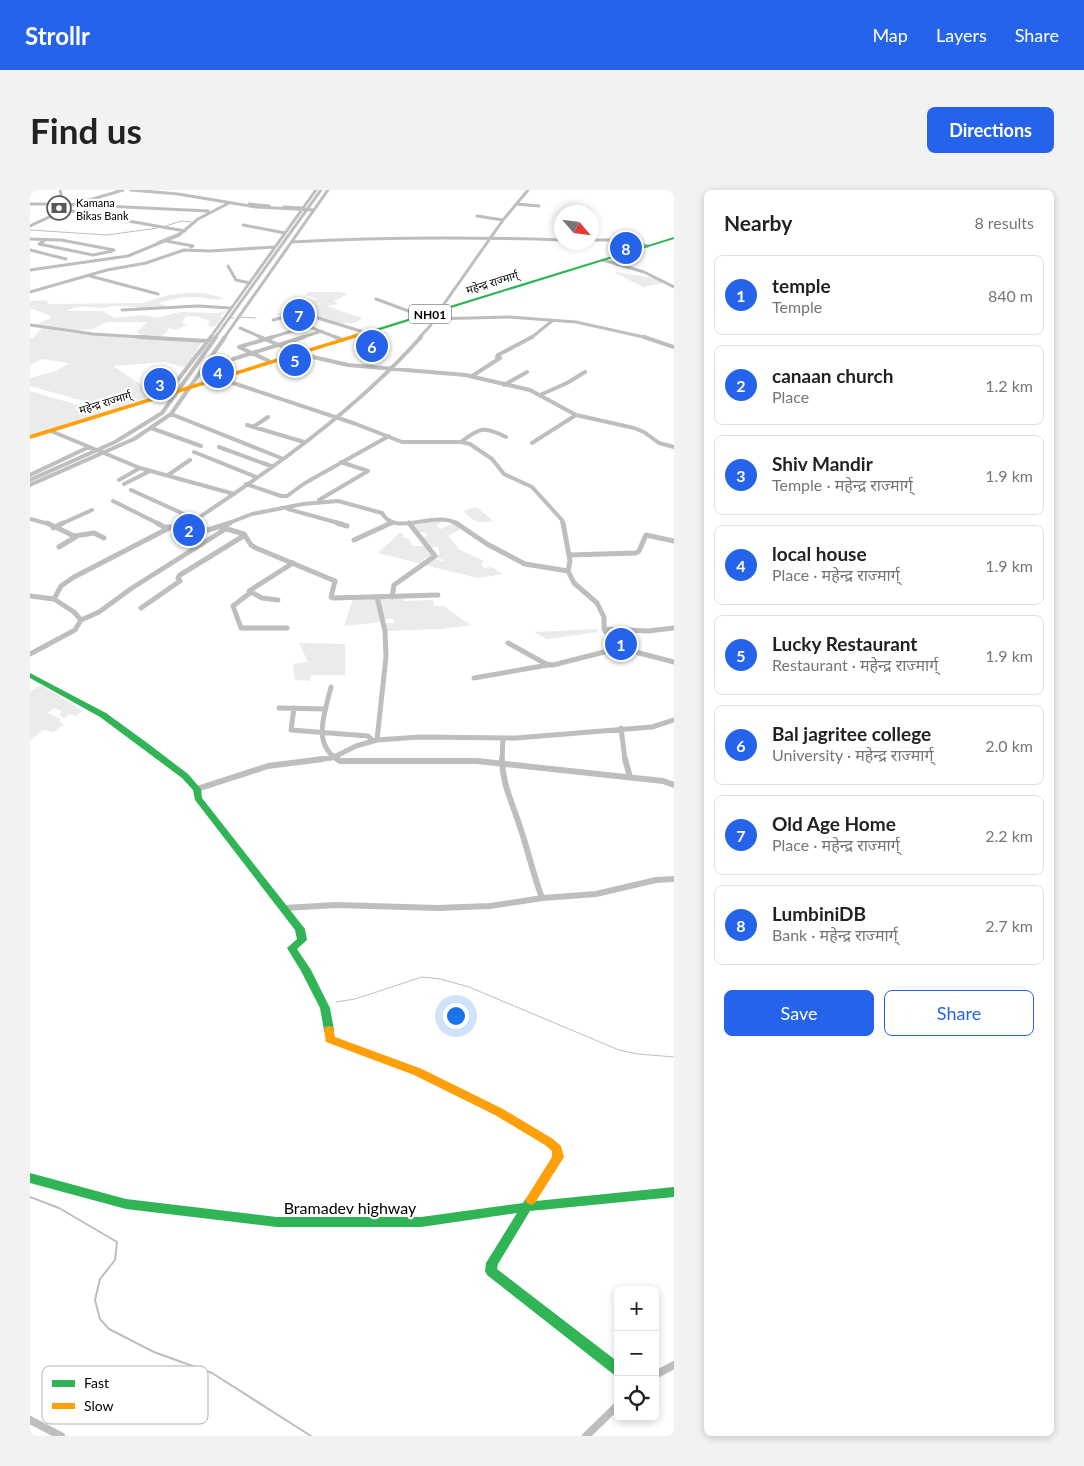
<!DOCTYPE html>
<meta charset="utf-8">
<style>
body{margin:0;font-family:Lato,"Noto Sans Devanagari",sans-serif;background:#f2f2f2;color:#222}
.controls{position:absolute;right:15px;bottom:15px;display:grid;overflow:hidden;border-radius:8px;box-shadow:0 2px 8px #0003}
.controls button{width:45px;height:45px;display:grid;place-items:center;padding:0;border:0;border-bottom:1px solid #e0e0e0;background:#fff;color:#222;font:25px sans-serif}
.compass{position:absolute;left:524px;top:15px;width:45px;height:45px;border-radius:50%;background:#fff;box-shadow:0 2px 8px #0003;rotate:118deg}
.you{position:absolute;left:425px;top:825px;width:18px;height:18px;margin:-12px;border:4px solid #fff;border-radius:50%;background:#1a73e8;box-shadow:0 0 0 8px #1a73e833}
.badge{display:grid;place-items:center;width:32px;height:32px;border-radius:50%;background:#2563eb;color:#fff;font-size:16px;font-weight:700}
.pin{position:absolute;translate:-50% -50%;border:2px solid #fff;box-shadow:0 1px 5px #0006}
.list{margin:0;padding:0;list-style:none}
h2{display:flex;justify-content:space-between;align-items:center;height:65px;margin:0;padding:0 20px;font-size:21px}
h2 small{font-size:16px;font-weight:400;color:#767676}
.list li{display:grid;grid-template-columns:32px 1fr auto;gap:15px;align-items:center;box-sizing:border-box;height:80px;margin:0 10px 10px;padding:0 10px;border:1px solid #e0e0e0;border-radius:8px}
.list b{display:block;font-size:19px;white-space:nowrap}
.list p{margin:0;font-size:16px;white-space:nowrap;color:#767676}
.list em{font-size:16px;font-style:normal;color:#767676}
.actions{display:flex;gap:10px;padding:15px 20px}
.actions a{flex:1;padding:11px 0;border:1px solid #2563eb;border-radius:8px;text-align:center;font-size:18px;color:#2563eb}
.actions .main{background:#2563eb;color:#fff}
.icon{flex:none;width:28px;height:28px;fill:none;stroke:currentColor;stroke-width:2;stroke-linecap:round;stroke-linejoin:round}
.map{position:relative;flex:none;width:644px;height:1246px;overflow:hidden;border-radius:8px}
header{display:flex;align-items:center;gap:30px;box-sizing:border-box;height:70px;padding:0 25px;background:#2563eb;color:#fff}
header strong{font-size:24px}
nav{display:flex;gap:28px;margin-inline-start:auto;font-size:18px}
.intro{display:flex;align-items:center;justify-content:space-between;box-sizing:border-box;height:120px;padding:0 30px}
h1{margin:0;font-size:35px}
.button{padding:12px 22px;border-radius:8px;background:#2563eb;color:#fff;font-size:18px;font-weight:700}
main{display:flex;gap:30px;padding:0 30px}
aside{flex:1;background:#fff;border-radius:8px;box-shadow:0 2px 8px #0003}
.map>svg:first-child{display:block}
</style>
<header>
<strong>Strollr</strong>
<nav><a>Map</a><a>Layers</a><a>Share</a></nav>
</header>
<div class="intro"><h1>Find us</h1><a class="button">Directions</a></div>
<main>
<div class="map">
<svg width="644" height="1246" viewBox="0 0 644 1246">
<rect width="100%" height="100%" fill="#fff"/>
<path fill="#ebebeb" d="M587,82L629,89L633,93L613,97L585,83Z
M278,102H310L318,104L304,111L308,114L297,116L332,128L326,133L301,134L287,129L278,130L267,123L256,126L246,124L258,121L256,117L261,115L260,111L273,107L283,110L288,109L275,105Z
M157,103H174L194,108C183,112 174,106 163,107C151,107 139,110 128,113L137,116C120,121 102,116 86,116C81,116 76,118 71,118C58,117 48,115 37,121H73L85,128L114,125L127,128L150,122L188,123L198,120L190,126L192,128L186,136L180,137L178,134L180,131L169,127L156,126L152,133L158,135L145,140L139,138L137,142L130,148L110,146L107,141L116,134V132H77L63,139L36,141L3,135L19,129L21,126L0,118V111L16,110L19,114L113,113L138,105Z
M12,138L41,143L172,152L156,178L135,172L83,176L126,205L82,219L0,196V188L26,181L39,173L12,169L0,175V148L4,147Z
M0,201L72,222L0,245Z
M446,317L464,331C446,333 448,334 434,322L436,320Z
M407,329L412,332L406,335L411,339L423,333L431,339L418,346L430,360L454,371L451,374L454,378L461,377L473,384L448,388L394,375L404,368L410,371L415,370L409,369L406,366L410,364L408,357H400L392,347L398,346L394,342L388,343L382,333Z
M370,342L374,344L372,347L379,349L383,356H397L403,366L399,369L394,368L393,369L398,371L392,374L348,363Z
M374,406V411L403,410L404,416H415C423,424 432,429 441,435L411,439L357,441L353,433H364V429H352L348,408Z
M346,408L351,432L314,436L323,409Z
M567,439L568,442L517,449L504,442Z
M269,453L315,454V485H281L280,491L265,490L263,474L278,472Z
M11,495L53,521L46,526L40,524L34,528L29,525L32,521L24,518L17,523L32,529L29,531L34,535L23,542L14,540L0,550V502Z"/>
<g fill="none" stroke-linecap="round" stroke-linejoin="round">
<path stroke="#bebebe" stroke-width="1" d="M136,36L151,31L161,32
M0,40L77,45L128,38
M127,52L149,43
M210,127L226,128
M200,128H204
M306,812L325,809L392,787L410,789L439,797L589,860L608,864L644,867"/>
<path stroke="#bebebe" stroke-width="2" d="M0,1007L29,1018L87,1052L85,1070L70,1089L65,1110L70,1129L79,1139L124,1162L182,1183L281,1246"/>
<path stroke="#bebebe" stroke-width="3" d="M219,14L239,16
M254,17L273,18
M185,148L291,0"/>
<path stroke="#bebebe" stroke-width="4" d="M0,290L85,252L132,223L186,147"/>
<path stroke="#bebebe" stroke-width="3" d="M30,0L33,14L178,21
M101,0L148,4L226,17L284,20
M49,13L93,0
M0,14H33
M486,14L509,16
M36,20L155,41
M447,26L473,30
M213,35L255,43
M0,36L39,18
M0,49L31,50L84,60
M15,50L9,54L63,65L82,61
M562,50H593L618,56
M136,51L163,56L161,57
M262,52C352,47 442,47 532,50
M0,60L36,69
M573,70L614,82L644,97
M198,76L206,90L220,93
M0,80L98,66L149,45L168,29L199,13
M60,86L128,104
M0,102L77,80L116,73L154,60L180,61L244,57
M346,109L400,129L479,127L546,132L618,148
M416,118L414,114L473,30L498,0
M92,120L168,116L201,118
M268,122L337,143
M243,130L254,127L308,148
M0,135L63,144L129,148
M210,138L233,148
M180,148L286,0
M194,148L298,0
M239,148L279,136
M270,148L292,141
M389,148L401,135L400,129
M501,148L522,131"/>
<path stroke="#bebebe" stroke-width="4" d="M108,147L178,151
M230,147L270,164L318,175L435,185L500,200L546,225L604,238L614,242L629,253L644,257
M305,147L313,150
M614,147L644,157
M203,169L274,147
M241,172L209,157L243,147
M442,186L470,168L467,167L468,165L502,147
M188,188L326,234L372,252H431L440,254L462,269L474,284L502,297L532,330L533,334
M474,195L497,182
M136,205L181,147
M510,205L537,193L555,182
M141,224L251,268
M217,235L274,252
M223,237L238,227
M121,238L171,256
M21,241L110,278L204,304
M431,252C450,237 455,236 476,247
M502,253L546,225
M189,257L241,276
M164,262L226,287
M0,285L59,257
M138,285L160,270
M89,290L110,278
M94,294L120,281
M216,294L251,306H257L275,293L359,246
M0,295L104,249L141,224L195,147
M101,300L167,330
M289,310L338,281L311,272
M83,311L129,334
M258,319L312,334
M0,329L19,334
M379,333L380,334
M31,334L62,320
M159,334C241,280 325,221 391,147
M196,334L222,324L273,314L308,311L352,323C366,348 404,319 428,334
M359,334L362,333"/>
<path stroke="#bebebe" stroke-width="5" d="M17,333L44,346L64,343L74,348
M127,333L134,337H141
M307,333L317,336
M426,333L457,354L495,374L538,381
M533,333L540,371L538,381L544,393L567,413L574,427V439L582,451L590,458L644,472
M158,335L161,333
M190,337L214,344L221,355L226,358L305,391L301,407L303,408L408,405
M23,338L33,333
M324,350L361,333
M29,357L47,346
M539,365L606,363L609,361L616,345L644,351
M220,403L203,416L211,438H257
M0,406L24,409
M347,407L355,441L356,467L347,550
M362,407L364,395L405,366L379,333
M248,410L232,408L219,401L263,373
M111,418L150,391L148,388L150,385L215,345
M51,430L69,422L102,398L197,338
M574,439L618,441L644,438
M478,453L516,474L523,475L590,458
M0,464L45,440L51,430L44,422L24,409L31,396L44,387L141,337L158,335L178,340L200,333
M444,488L518,475
M301,497C295,522 281,555 309,570
M249,518L296,519
M264,518L261,540L338,546L343,551
M591,538L595,570
M283,570L302,568L326,556L347,550L390,547L486,548L622,537L644,530
M472,570L473,548"/>
<path stroke="#bebebe" stroke-width="6" d="M307,569L310,571H447L633,591L644,595
M472,569C472,594 483,614 490,637C498,660 503,684 512,708
M595,569L600,587
M167,599L238,576L293,569
M254,718L306,715L408,718L460,716L513,708L566,704L626,690L644,689"/>
<path stroke="#bebebe" stroke-width="8" d="M625,1185L644,1175
M0,1230L31,1246
M556,1246L588,1215"/>
<path fill="#30b455" fill-rule="evenodd" d="M644,47V49L334,145L329,144Z
M0,483L76,523L116,552L158,584L171,599L172,608L275,739L277,750L267,759L281,780L300,818L304,840L303,843L299,844L295,843L294,840L290,818L271,781L257,758L267,749L265,740L165,610L163,600L152,588L70,527L0,488Z
M0,983L96,1009L247,1027H391L493,1013C497,1007 498,1004 505,1007L506,1011L644,997V1007L500,1021L468,1074L467,1079L588,1172V1186L583,1184L457,1085L455,1081L456,1073L487,1023L391,1037H247L96,1019L0,993Z"/>
<path fill="#ff9f0a" fill-rule="evenodd" d="M332,142L335,144L334,145L0,249V245Z
M299,836L303,837L305,847L392,879L473,919L523,949L531,956L534,967L505,1013L501,1015L497,1013L495,1010L522,967V961L515,955L465,925L384,885L296,852L294,840L295,837Z"/>
</g>
<defs>
<g id="bank-ring" transform="scale(1.25)"><circle r="9.5" fill="#fff" stroke="#595959" stroke-width="1.5"/><path d="M-6-4H6V4H-6ZM0-2.3a2.3 2.3 0 1 0 0 4.6a2.3 2.3 0 1 0 0-4.6Z" fill="#595959"/></g>
</defs>
<g fill-rule="evenodd">
<use href="#bank-ring" x="29" y="18"/>
</g>
<g text-anchor="middle" dominant-baseline="central" stroke-width="4.5" stroke-linejoin="round" paint-order="stroke">
<g font-size="11" fill="#000" stroke="#fff" text-anchor="start">
<text x="46" y="12">Kamana<tspan x="46" dy="13">Bikas Bank</tspan></text>
</g>
<g font-size="11" fill="#000" stroke="#fff">
<text transform="translate(462 92) rotate(-17)">महेन्द्र राज्मार्ग्</text>
<text transform="translate(75 212) rotate(-17)">महेन्द्र राज्मार्ग्</text>
</g>
<rect fill="#fff" stroke="#4c4c4c" stroke-width="1" x="379" y="114.5" width="42" height="19" rx="4"/>
<g font-size="12" font-weight="bold" fill="#000">
<text x="400" y="124">NH01</text>
</g>
<g font-size="16" fill="#000" stroke="#fff">
<text x="320" y="1017">Bramadev highway</text>
</g>
</g>
<rect x="12" y="1176" width="166" height="58" rx="8" fill="#fff" stroke="#b2b2b2" stroke-width="1"/>
<rect x="22" y="1190" width="23" height="7" fill="#30b455"/>
<rect x="22" y="1213" width="23" height="6" fill="#ff9f0a"/>
<g font-size="14" fill="#000">
<text x="54" y="1198">Fast</text>
<text x="54" y="1221">Slow</text>
</g>
</svg>
<div class="controls">
<button>+</button>
<button>−</button>
<button><svg class="icon" aria-label="locate" viewBox="0 0 24 24"><circle cx="12" cy="12" r="6"/><path d="M12 2v4M12 18v4M2 12h4M18 12h4"/></svg></button>
</div>
<svg class="compass" viewBox="-18 -18 36 36"><path d="M0-13l5 13h-10z" fill="#e53935"/><path d="M0 13l5-13h-10z" fill="#767676"/></svg>
<div class="you"></div>
<div class="pin badge" style="left:591px;top:454px">1</div>
<div class="pin badge" style="left:159px;top:340px">2</div>
<div class="pin badge" style="left:130px;top:194px">3</div>
<div class="pin badge" style="left:188px;top:182px">4</div>
<div class="pin badge" style="left:265px;top:170px">5</div>
<div class="pin badge" style="left:342px;top:156px">6</div>
<div class="pin badge" style="left:269px;top:125px">7</div>
<div class="pin badge" style="left:596px;top:58px">8</div>
</div>
<aside>
<h2>Nearby<small>8 results</small></h2>
<ul class="list">
<li><span class="badge">1</span><div><b>temple</b><p>Temple</p></div><em>840 m</em></li>
<li><span class="badge">2</span><div><b>canaan church</b><p>Place</p></div><em>1.2 km</em></li>
<li><span class="badge">3</span><div><b>Shiv Mandir</b><p>Temple · महेन्द्र राज्मार्ग्</p></div><em>1.9 km</em></li>
<li><span class="badge">4</span><div><b>local house</b><p>Place · महेन्द्र राज्मार्ग्</p></div><em>1.9 km</em></li>
<li><span class="badge">5</span><div><b>Lucky Restaurant</b><p>Restaurant · महेन्द्र राज्मार्ग्</p></div><em>1.9 km</em></li>
<li><span class="badge">6</span><div><b>Bal jagritee college</b><p>University · महेन्द्र राज्मार्ग्</p></div><em>2.0 km</em></li>
<li><span class="badge">7</span><div><b>Old Age Home</b><p>Place · महेन्द्र राज्मार्ग्</p></div><em>2.2 km</em></li>
<li><span class="badge">8</span><div><b>LumbiniDB</b><p>Bank · महेन्द्र राज्मार्ग्</p></div><em>2.7 km</em></li>
</ul>
<div class="actions"><a class="main">Save</a><a>Share</a></div>
</aside>
</main>
